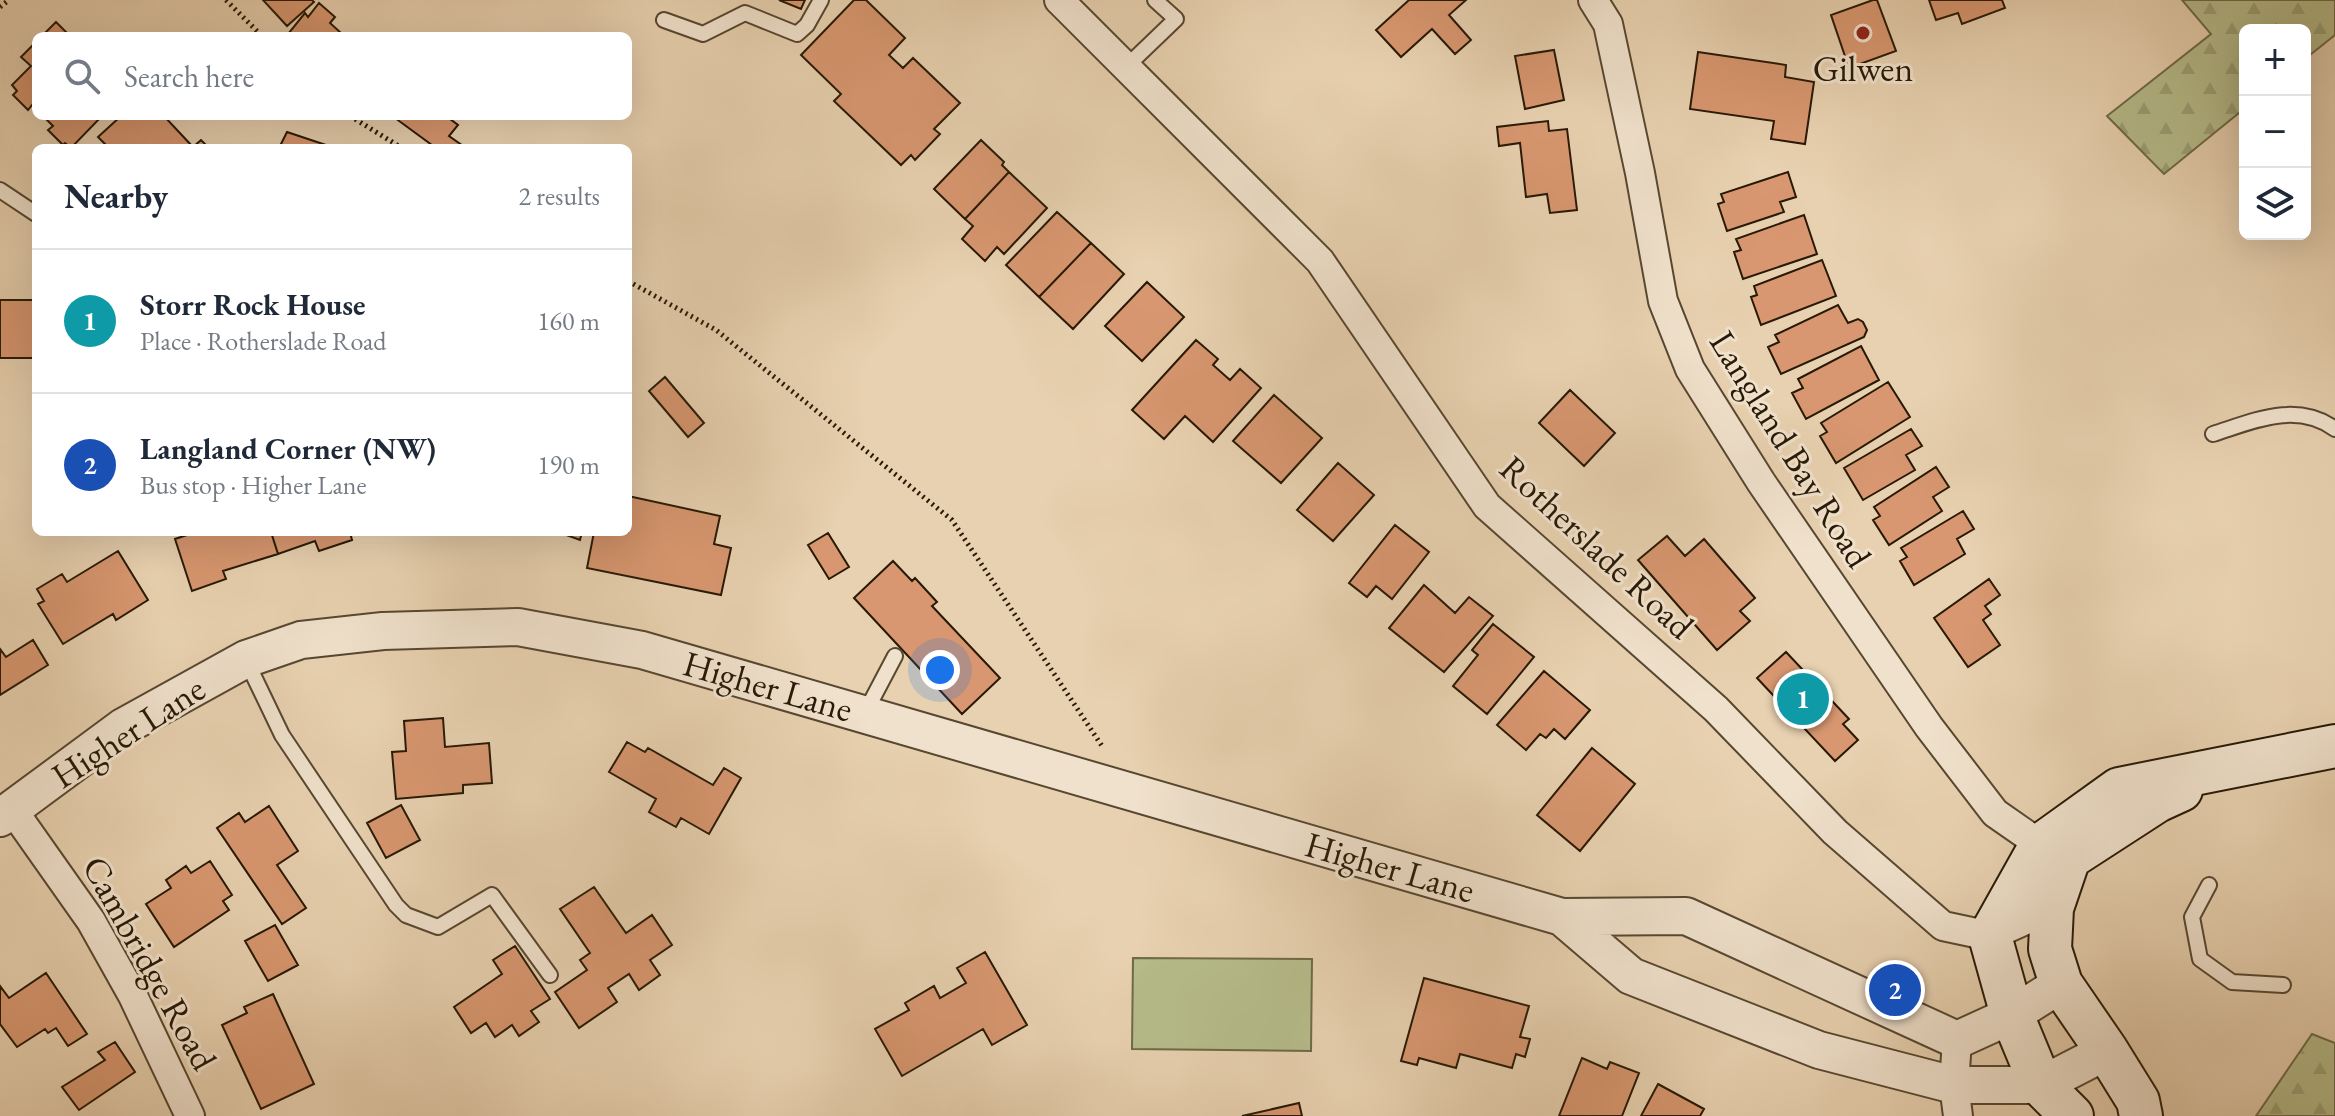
<!DOCTYPE html>
<meta charset="utf-8">
<style>
body{margin:0;font-family:"EB Garamond",serif;background:#f2f2f3;color:#1f2937}
.controls{position:absolute;right:24px;top:24px;display:grid;overflow:hidden;border-radius:12px;box-shadow:0 8px 32px #0002}
.controls button{width:72px;height:72px;display:grid;place-items:center;padding:0;border:0;border-bottom:2px solid #e0e1e3;background:#fff;color:#1f2937;font:40px sans-serif}
.you{position:absolute;left:940px;top:670px;width:28px;height:28px;margin:-20px;border:6px solid #fff;border-radius:50%;background:#1a73e8;box-shadow:0 0 0 12px #1a73e833}
.badge{display:grid;place-items:center;width:52px;height:52px;border-radius:50%;background:#7c3aed;color:#fff;font-size:26px;font-weight:700}
.pin{position:absolute;translate:-50% -50%;border:4px solid #fff;box-shadow:0 2px 8px #0006}
.list{margin:0;padding:0;list-style:none}
h2{display:flex;justify-content:space-between;align-items:center;height:104px;margin:0;padding:0 32px;font-size:34px}
h2 small{font-size:26px;font-weight:400;color:#747a83}
.list li{display:grid;grid-template-columns:52px 1fr auto;gap:24px;align-items:center;box-sizing:border-box;height:144px;padding:0 32px;border-top:2px solid #e0e1e3}
.list b{display:block;font-size:30px;white-space:nowrap}
.list p{margin:0;font-size:26px;white-space:nowrap;color:#747a83}
.list em{font-size:26px;font-style:normal;color:#747a83}
.icon{flex:none;width:44px;height:44px;fill:none;stroke:currentColor;stroke-width:2;stroke-linecap:round;stroke-linejoin:round}
.map{position:relative;flex:none;width:2335px;height:1116px;overflow:hidden}
.search{position:absolute;background:#fff;box-shadow:0 8px 32px #0002;left:32px;top:32px;width:600px;height:88px;display:flex;align-items:center;gap:20px;box-sizing:border-box;padding:0 28px;border-radius:12px;color:#747a83;font-size:30px}
.panel{position:absolute;background:#fff;box-shadow:0 8px 32px #0002;left:32px;top:144px;width:600px;height:392px;border-radius:12px}
.map>svg:first-child{display:block}
</style>
<div class="map">
<svg width="2335" height="1116" viewBox="0 0 2335 1116">
<defs>
<pattern id="forest-firs" width="22" height="20" patternUnits="userSpaceOnUse" patternTransform="scale(2)"><rect width="22" height="20" fill="#b6bc8b"/><path d="M5 1l3.5 6h-7zM16 11l3.5 6h-7z" fill="#9ca176"/></pattern>
</defs>
<rect width="100%" height="100%" fill="#e8d1b0"/>
<filter id="stains"><feTurbulence type="fractalNoise" baseFrequency=".0025" numOctaves="4"/><feColorMatrix values="0 0 0 0 .2 0 0 0 0 .09 0 0 0 0 .02 0 0 0 .5 -.17"/></filter>
<radialGradient id="worn" r=".72"><stop offset=".6" stop-color="#630" stop-opacity="0"/><stop offset="1" stop-color="#630" stop-opacity=".3"/></radialGradient>
<path fill="url(#forest-firs)" stroke="#6e6a48" stroke-width="2" d="M2182,0H2335V35L2305,59V30H2245V108L2164,174L2107,116L2211,34Z
M2312,1034L2335,1043V1116H2256Z"/>
<path fill="#b6bc8b" stroke="#6e6a48" stroke-width="2" d="M1133,958L1312,959L1311,1051L1132,1049Z"/>
<path fill="#d89770" stroke="#271906" stroke-width="2" d="M263,0H312L314,2L287,26Z
M779,0H805L801,9Z
M854,0H866L905,38L889,55L903,68L913,58L960,103L934,129L940,134L915,160L911,155L901,165L834,101L841,94L801,55Z
M1409,0H1466L1449,15L1471,40L1455,54L1432,29L1401,57L1376,30Z
M1873,0H1877L1896,51L1849,68L1831,15Z
M1929,0H2002L2005,8L1962,24L1958,13L1936,20Z
M319,3L335,17L330,23L341,33L338,36L288,34L305,13L308,17Z
M56,22L70,36H42Z
M36,42V109L32,105L28,110L13,95L17,91L12,85L31,66L21,57Z
M1554,50L1564,100L1525,109L1515,56Z
M1698,52L1786,65L1785,77L1814,82L1805,144L1771,139L1774,121L1690,109Z
M43,116H102L71,148L65,143L63,145L48,130L53,126Z
M121,116H151L153,118L164,116L193,147L201,140L209,148H109L98,137Z
M397,116H446L458,125L449,136L466,148H436L395,118Z
M1548,121L1549,131L1567,129L1577,210L1550,213L1547,194L1526,197L1520,143L1499,146L1497,127Z
M287,132L335,148H279Z
M981,140L1004,162L1002,165L1009,172L965,219L934,189Z
M1009,172L1047,208L1004,254L997,247L985,261L962,239L973,226L965,219Z
M1788,172L1796,197L1780,202L1784,212L1727,231L1718,204L1724,202L1721,194Z
M1057,212L1091,243L1039,297L1006,265Z
M1804,215L1817,254L1743,279L1734,252L1741,250L1736,239Z
M1091,243L1124,274L1073,329L1039,297Z
M1822,260L1836,296L1761,325L1751,297L1757,295L1754,286Z
M1147,282L1184,317L1142,361L1105,326Z
M0,300H36V358H0Z
M1838,305L1848,323L1858,319L1863,322L1867,330L1864,337L1781,374L1768,347L1779,342L1775,335Z
M1196,340L1218,359L1213,365L1230,380L1240,369L1261,388L1213,442L1185,416L1164,439L1132,410Z
M1861,346L1879,380L1806,419L1792,393L1803,388L1798,379Z
M665,377L704,423L688,437L649,391Z
M1888,382L1910,417L1836,463L1820,436L1827,432L1821,423Z
M1570,390L1615,433L1584,466L1539,423Z
M1274,395L1322,438L1281,483L1233,441Z
M1911,429L1922,446L1906,455L1915,470L1863,500L1844,468Z
M1338,463L1374,495L1333,541L1297,510Z
M1936,467L1949,487L1933,497L1942,511L1889,545L1873,520L1880,516L1874,507Z
M628,496L720,516L714,544L731,548L721,595L587,568L594,532H628Z
M1963,511L1974,529L1957,539L1965,554L1914,585L1900,561L1907,557L1901,548Z
M1395,525L1429,552L1392,599L1376,586L1367,597L1349,583Z
M196,532H271L278,554L223,571L226,579L192,591L175,539Z
M271,532H350L352,540L319,551L315,541L278,554Z
M558,532H582L580,540Z
M828,533L849,567L829,579L808,545Z
M1667,536L1685,556L1704,539L1755,598L1740,611L1750,621L1717,650L1638,560Z
M118,551L148,600L116,620L113,614L63,644L38,604L44,601L37,589L62,574L67,582Z
M893,561L912,581L915,578L937,602L932,606L1000,678L962,714L854,598Z
M1989,579L2000,595L1985,606L1991,614L1983,620L2000,645L1968,667L1934,618Z
M1424,585L1455,613L1469,597L1493,616L1444,672L1389,628Z
M1493,624L1534,657L1487,714L1453,686L1478,655L1472,650Z
M33,640L48,665L0,695V649L6,657Z
M1786,652L1849,719L1843,724L1858,740L1835,761L1757,678Z
M1544,671L1590,710L1565,739L1554,729L1546,738L1540,734L1526,750L1497,725Z
M443,718L445,747L489,743L492,783L463,785V793L396,799L392,752L406,751L404,721Z
M627,742L645,752L648,748L713,785L724,768L741,778L709,834L681,818L676,827L649,812L656,799L609,772Z
M1592,748L1635,784L1580,851L1537,815Z
M401,805L420,840L386,858L367,823Z
M269,806L298,851L277,865L306,908L282,924L217,828L239,813L245,822Z
M210,861L232,895L223,901L229,910L174,947L146,904L171,888L166,880L186,866L191,873Z
M594,887L626,933L652,915L672,945L650,960L660,975L639,990L629,974L608,988L617,1002L579,1028L555,992L587,970L580,960L590,953L560,909Z
M275,925L298,965L268,981L245,941Z
M515,946L550,999L531,1011L539,1022L519,1036L512,1025L495,1037L486,1023L471,1033L454,1007L502,974L493,960Z
M985,952L1027,1025L992,1045L983,1029L902,1076L875,1029L909,1010L905,1003L934,986L940,998L966,983L957,968Z
M46,973L87,1034L68,1046L56,1028L48,1033L45,1029L17,1047L0,1024V986L9,998Z
M1424,978L1529,1006L1520,1037L1530,1039L1525,1057L1516,1054L1512,1068L1460,1054L1456,1068L1419,1058L1417,1065L1401,1061Z
M273,994L314,1084L261,1109L222,1025L247,1013L244,1007Z
M115,1042L135,1072L79,1110L62,1087L105,1060L98,1052Z
M1582,1058L1607,1069L1610,1062L1639,1073L1622,1116H1559Z
M1658,1084L1704,1109L1700,1116H1641Z
M1299,1103L1302,1116H1242Z"/>
<g fill="none" stroke-linecap="round" stroke-linejoin="round">
<g stroke="#574730" stroke-width="18">
<path id="service" d="M664,20L703,34L745,13L797,34L807,25L821,0
M1126,67L1176,19L1155,0
M0,190L36,214
M2213,434C2254,421 2296,401 2335,429
M246,660L282,735L396,905L406,915L438,927L492,895L550,975
M865,713L895,656
M2209,885L2192,917L2200,959L2232,982L2283,985"/>
</g>
<g stroke="#574730" stroke-width="32">
<path id="minor" d="M1059,0L1320,261L1487,506L1716,709L1835,832L1943,926L1990,936L2052,908
M1593,0L1608,24L1640,173L1663,301L1690,369L1761,482L1929,727L1995,813L2041,845L2057,853
M12,809L91,921L133,996L190,1116
M1957,1040L1954,1085L1958,1116"/>
</g>
<g stroke="#574730" stroke-width="40">
<path id="tertiary" d="M0,818L123,727L246,659L301,640L383,631L518,627L642,650L1562,917L1686,916L1957,1040L2012,1015L2061,984
M1562,917L1631,976L1819,1050L1954,1085H2041L2107,1051"/>
</g>
<g stroke="#271906" stroke-width="46">
<path id="secondary" d="M2072,1116L2041,1085L2012,1015L1990,936L2041,845L2119,789L2335,746
M2141,1116L2138,1101L2107,1051L2061,984L2050,949L2052,908L2069,858L2157,801L2181,790"/>
</g>
<path stroke="#271906" stroke-width="5" stroke-dasharray="2 4" stroke-linecap="butt" d="M226,0L262,36
M0,7L9,0
M350,116L402,148
M628,281L716,330L952,520L1102,746"/>
<use href="#service" stroke="#f0e1cc" stroke-width="14"/>
<use href="#minor" stroke="#f0e1cc" stroke-width="28"/>
<use href="#tertiary" stroke="#f0e1cc" stroke-width="36"/>
<use href="#secondary" stroke="#f0e1cc" stroke-width="42"/>
</g>
<circle fill="#8f2418" stroke="#f0e1cc" stroke-width="3" cx="1863" cy="33" r="8"/>
<g text-anchor="middle" dominant-baseline="central" stroke-width="6" stroke-linejoin="round" paint-order="stroke">
<g font-size="36" fill="#271906" stroke="#f0e1cc">
<text x="1863" y="68">Gilwen</text>
</g>
<g font-size="36" fill="#271906" stroke="#f0e1cc">
<text transform="translate(1791 449) rotate(58)">Langland Bay Road</text>
<text transform="translate(1597 547) rotate(43)">Rotherslade Road</text>
<text transform="translate(768 686) rotate(16)">Higher Lane</text>
<text transform="translate(128 732) rotate(-33)">Higher Lane</text>
<text transform="translate(1390 867) rotate(16)">Higher Lane</text>
<text transform="translate(150 963) rotate(61)">Cambridge Road</text>
</g>
</g>
<rect width="100%" height="100%" filter="url(#stains)"/>
<rect width="100%" height="100%" fill="url(#worn)"/>
</svg>
<div class="controls">
<button>+</button>
<button>−</button>
<button><svg class="icon" aria-label="layers" viewBox="0 0 24 24"><path d="M12 4l9 5-9 5-9-5zM3 14l9 5 9-5"/></svg></button>
</div>
<div class="you"></div>
<div class="pin badge" style="left:1803px;top:699px;background:#0f9aa8">1</div>
<div class="pin badge" style="left:1895px;top:990px;background:#1a4fb4">2</div>
<div class="search"><svg class="icon" aria-label="search" viewBox="0 0 24 24"><circle cx="10" cy="10" r="6"/><path d="M15 15l6 6"/></svg>Search here</div>
<section class="panel">
<h2>Nearby<small>2 results</small></h2>
<ul class="list">
<li><span class="badge" style="background:#0f9aa8">1</span><div><b>Storr Rock House</b><p>Place · Rotherslade Road</p></div><em>160 m</em></li>
<li><span class="badge" style="background:#1a4fb4">2</span><div><b>Langland Corner (NW)</b><p>Bus stop · Higher Lane</p></div><em>190 m</em></li>
</ul>
</section>
</div>
